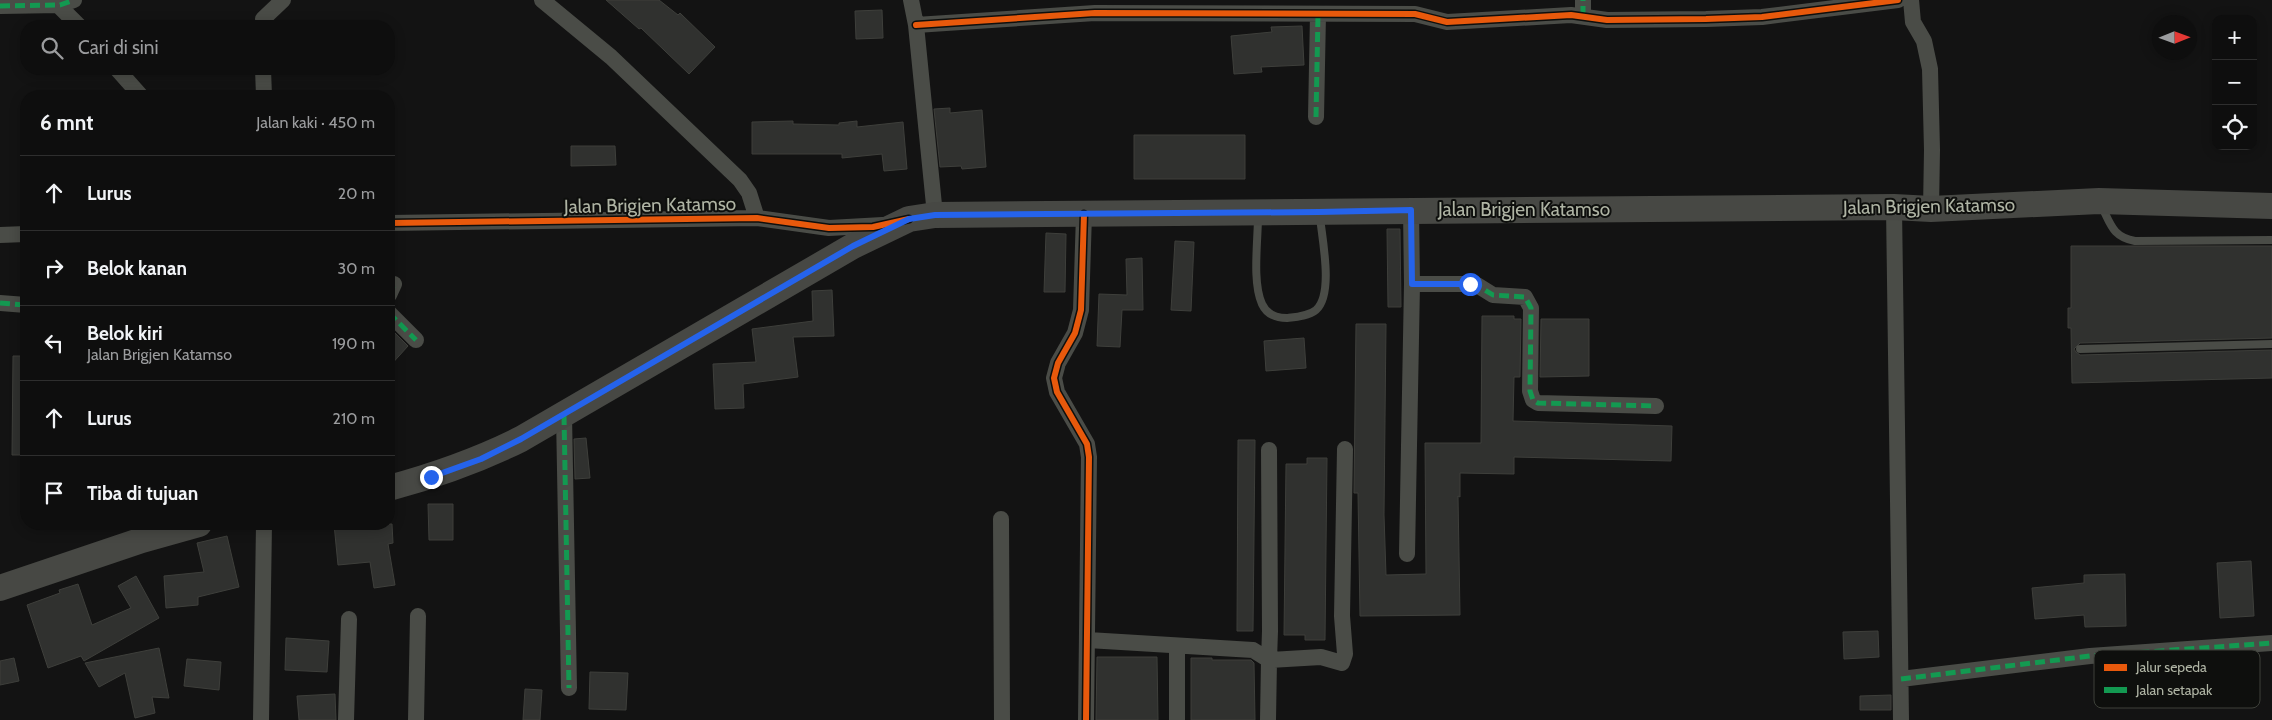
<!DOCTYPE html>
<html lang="id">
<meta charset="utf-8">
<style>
body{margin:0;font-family:Cabin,sans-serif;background:#171717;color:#f1f3f6}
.controls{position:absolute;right:15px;top:15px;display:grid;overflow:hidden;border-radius:10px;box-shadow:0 2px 12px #0003}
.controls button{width:45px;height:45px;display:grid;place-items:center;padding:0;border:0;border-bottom:1px solid #2e2e2e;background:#0e0e0e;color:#f1f3f6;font:25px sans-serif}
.compass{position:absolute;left:2152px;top:15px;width:45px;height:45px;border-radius:50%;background:#0e0e0e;box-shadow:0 2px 12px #0003;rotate:89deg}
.stop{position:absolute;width:15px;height:15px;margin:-11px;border:4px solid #2563eb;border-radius:50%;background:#fff}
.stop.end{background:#2563eb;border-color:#fff;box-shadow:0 1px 5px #0008}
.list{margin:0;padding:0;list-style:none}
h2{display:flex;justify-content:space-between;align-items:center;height:65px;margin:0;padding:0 20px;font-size:21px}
h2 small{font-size:16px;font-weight:400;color:#9b9c9e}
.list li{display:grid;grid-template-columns:32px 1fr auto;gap:15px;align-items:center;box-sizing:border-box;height:75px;padding:0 20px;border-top:1px solid #2e2e2e}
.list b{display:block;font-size:19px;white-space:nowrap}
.list p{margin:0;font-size:16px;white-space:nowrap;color:#9b9c9e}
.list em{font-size:16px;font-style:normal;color:#9b9c9e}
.icon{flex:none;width:28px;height:28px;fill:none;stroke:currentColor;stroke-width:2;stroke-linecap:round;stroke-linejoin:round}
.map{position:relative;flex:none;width:2272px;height:720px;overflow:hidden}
.search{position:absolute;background:#0e0e0e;box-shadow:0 2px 12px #0003;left:20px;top:20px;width:375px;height:55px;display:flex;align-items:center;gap:12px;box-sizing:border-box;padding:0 18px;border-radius:20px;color:#9b9c9e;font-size:19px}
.panel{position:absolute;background:#0e0e0e;box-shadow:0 2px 12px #0003;left:20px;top:90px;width:375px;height:440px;border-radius:20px}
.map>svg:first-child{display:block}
</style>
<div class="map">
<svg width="2272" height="720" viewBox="0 0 2272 720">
<rect width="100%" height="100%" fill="#131313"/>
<path fill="#30312f" stroke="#3e3f3b" d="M606,0H659L678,15L680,13L715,47L689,74L641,28L639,29Z
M882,10L883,38L856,39L855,11Z
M1302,26L1304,65L1261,67L1262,72L1234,74L1231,36L1272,32L1271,27Z
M950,108V113L982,110L986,167L962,169L961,166L940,167L934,109Z
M793,121V124L839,125V123L857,121V127L903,122L907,169L884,171L882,154L842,158V154H752V122Z
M1134,135H1245V179H1134Z
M571,146H615L616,165L571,166Z
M1387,229H1400L1401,307H1388Z
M1046,233L1066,234L1065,292H1044Z
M1175,241L1194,242L1191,311L1171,310Z
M2071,246H2272V338L2080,343L2074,349L2076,352L2080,355L2272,350V378L2072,383L2071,328H2068V308H2071Z
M1142,258L1143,310H1122L1120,347L1097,346L1099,294L1127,295L1126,259Z
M832,290L834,336L793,337L798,377L743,384L744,408L715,409L713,364L756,362L752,329L813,321L812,291Z
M1482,316H1514V319H1521L1520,377H1514L1513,421L1672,426L1671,461L1514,457V474L1460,473V497L1458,496L1460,615L1360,616L1358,493H1354L1356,324H1386L1384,515L1386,575L1426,574L1425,443H1481Z
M1541,319H1589V376L1540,377Z
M389,327L408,346L389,367Z
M1304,338L1306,368L1266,371L1264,341Z
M13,356H26V455H12Z
M586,438L590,478L575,479L574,439Z
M1238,440H1255L1253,631H1237Z
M1307,458H1327L1325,640H1305V635H1284L1286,464H1307Z
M428,504H453V540H429Z
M334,524H392L393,543L388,544L395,585L374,588L370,562L338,565Z
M227,536L239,587L198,597V605L166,608L164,576L204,572L197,543Z
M2251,561L2254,616L2220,618L2217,563Z
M2125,574L2126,626L2085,627L2084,615L2035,619L2032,588L2084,583V575Z
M136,576L159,618L84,661L81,656L48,668L27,605L60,593L59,590L78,584L92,625L131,608L118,586Z
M1878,631L1879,657L1844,659L1843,632Z
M286,638L329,641L327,672L285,670Z
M159,648L169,698L152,697L155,713L135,718L125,673L99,687L85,663Z
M1097,657H1157L1158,720H1096Z
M14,658L19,681L0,685V661Z
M1191,658H1212V660H1251L1254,663L1255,720H1191Z
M187,659L221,662L219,690L184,686Z
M590,672L628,673L626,710L589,709Z
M525,689L542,690L540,720H523Z
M335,694L336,720H299L297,696Z
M1891,695V710H1860V696Z"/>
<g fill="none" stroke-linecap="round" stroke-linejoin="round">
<path stroke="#4a4c47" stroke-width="8" d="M2102,207C2111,225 2113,237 2135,241L2272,240
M1258,216C1258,241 1252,282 1262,304C1267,315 1276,318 1287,318C1296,317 1309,316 1316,310C1334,294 1322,239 1320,217
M2080,349L2272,344"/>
<path stroke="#4a4c47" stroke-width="16" d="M53,0L79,26
M542,0L611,57L740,180L749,193L757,218
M911,0L916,25L935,215
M1911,0L1913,22L1924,41L1930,69L1932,150L1931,209
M0,6L60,5L74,0
M1583,16V0
M263,19L283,0
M916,25L1095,13L1415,14L1447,22L1571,15L1607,20L1706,19L1762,17L1898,0
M117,69L141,96
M263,69L264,96
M1316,117L1318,14
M1894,207L1901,720
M1084,214L1081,310L1075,333L1058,363L1054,378L1057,392L1087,444L1089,457L1086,720
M389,223L757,218L829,228L883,225
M0,235L26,234
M1412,284H1470L1477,285L1493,295L1525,297L1531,308L1530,391L1533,400L1538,403L1656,406
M389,295L394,284
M0,303L26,305
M389,313L416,340
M564,415L569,688
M1001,519L1002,720
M1407,554L1412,284L1411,210
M1088,640L1253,650L1269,660L1270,631L1269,450
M1901,679L2090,656L2272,643
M261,720L264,524
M346,720L349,619
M416,720L418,616
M1177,720V646
M1268,720L1269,660L1321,657L1342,663L1345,654L1342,616L1345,449"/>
<path stroke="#474844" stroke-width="26" d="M389,488C437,475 477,461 521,439L853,246L909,219L935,215L1894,207L1931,209L2099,201L2272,206
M0,588L142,540L199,524"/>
<path stroke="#139951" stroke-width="5" stroke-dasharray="10 5" stroke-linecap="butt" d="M0,6L60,5L74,0
M1583,16V0
M1316,117L1318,14
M1412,284H1470L1477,285L1493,295L1525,297L1531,308L1530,391L1533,400L1538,403L1656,406
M389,295L394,284
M0,303L26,305
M389,313L416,340
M564,415L569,688
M1901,679L2090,656L2272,643"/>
<g stroke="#0e0f0d" stroke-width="9">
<path id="cycleway" d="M916,25L1095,13L1415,14L1447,22L1571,15L1607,20L1706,19L1762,17L1898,0
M1084,214L1081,310L1075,333L1058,363L1054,378L1057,392L1087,444L1089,457L1086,720
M389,223L757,218L829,228L873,227L909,219"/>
</g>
<use href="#cycleway" stroke="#e8590c" stroke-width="6"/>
</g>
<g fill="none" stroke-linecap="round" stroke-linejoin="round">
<path stroke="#2563eb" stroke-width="6" d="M431,477L481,459L521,439L853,246L909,219L935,215L1319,212L1411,210L1412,284H1470"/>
</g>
<g text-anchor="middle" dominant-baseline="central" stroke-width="4" stroke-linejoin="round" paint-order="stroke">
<g font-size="19" fill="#afb4a4" stroke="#0e0f0d">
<text transform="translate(650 205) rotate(-1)">Jalan Brigjen Katamso</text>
<text transform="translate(1929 206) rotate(-1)">Jalan Brigjen Katamso</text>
<text x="1524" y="209">Jalan Brigjen Katamso</text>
</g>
</g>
<rect x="2094" y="650" width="166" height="58" rx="8" fill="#0e0f0d" stroke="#3e413a" stroke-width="1"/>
<rect x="2104" y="664" width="23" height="7" fill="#e8590c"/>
<rect x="2104" y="687" width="23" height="6" fill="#139951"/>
<g font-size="14" fill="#afb4a4">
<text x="2136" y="672">Jalur sepeda</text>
<text x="2136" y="695">Jalan setapak</text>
</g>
</svg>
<div class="controls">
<button>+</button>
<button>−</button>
<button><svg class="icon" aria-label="locate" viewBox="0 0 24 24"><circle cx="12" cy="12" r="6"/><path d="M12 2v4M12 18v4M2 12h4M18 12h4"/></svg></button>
</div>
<svg class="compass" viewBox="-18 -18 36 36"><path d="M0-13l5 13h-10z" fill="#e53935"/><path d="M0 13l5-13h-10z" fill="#9b9c9e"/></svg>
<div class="stop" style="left:1470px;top:284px"></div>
<div class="stop end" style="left:431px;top:477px"></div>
<div class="search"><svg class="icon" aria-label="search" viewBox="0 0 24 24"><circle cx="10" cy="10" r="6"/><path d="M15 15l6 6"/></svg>Cari di sini</div>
<section class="panel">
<h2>6 mnt<small>Jalan kaki · 450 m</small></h2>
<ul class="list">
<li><svg class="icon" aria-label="ahead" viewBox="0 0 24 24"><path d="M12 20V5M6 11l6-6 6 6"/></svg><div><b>Lurus</b></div><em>20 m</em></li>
<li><svg class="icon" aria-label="right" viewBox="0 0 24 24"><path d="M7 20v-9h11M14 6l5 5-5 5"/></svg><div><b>Belok kanan</b></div><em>30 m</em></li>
<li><svg class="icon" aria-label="left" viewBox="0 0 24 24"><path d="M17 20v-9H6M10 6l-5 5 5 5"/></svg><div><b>Belok kiri</b><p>Jalan Brigjen Katamso</p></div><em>190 m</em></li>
<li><svg class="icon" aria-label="ahead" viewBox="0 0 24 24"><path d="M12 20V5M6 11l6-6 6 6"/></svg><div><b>Lurus</b></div><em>210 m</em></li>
<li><svg class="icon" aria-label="arrive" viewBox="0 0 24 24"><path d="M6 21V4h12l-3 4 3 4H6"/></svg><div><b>Tiba di tujuan</b></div></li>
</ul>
</section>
</div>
